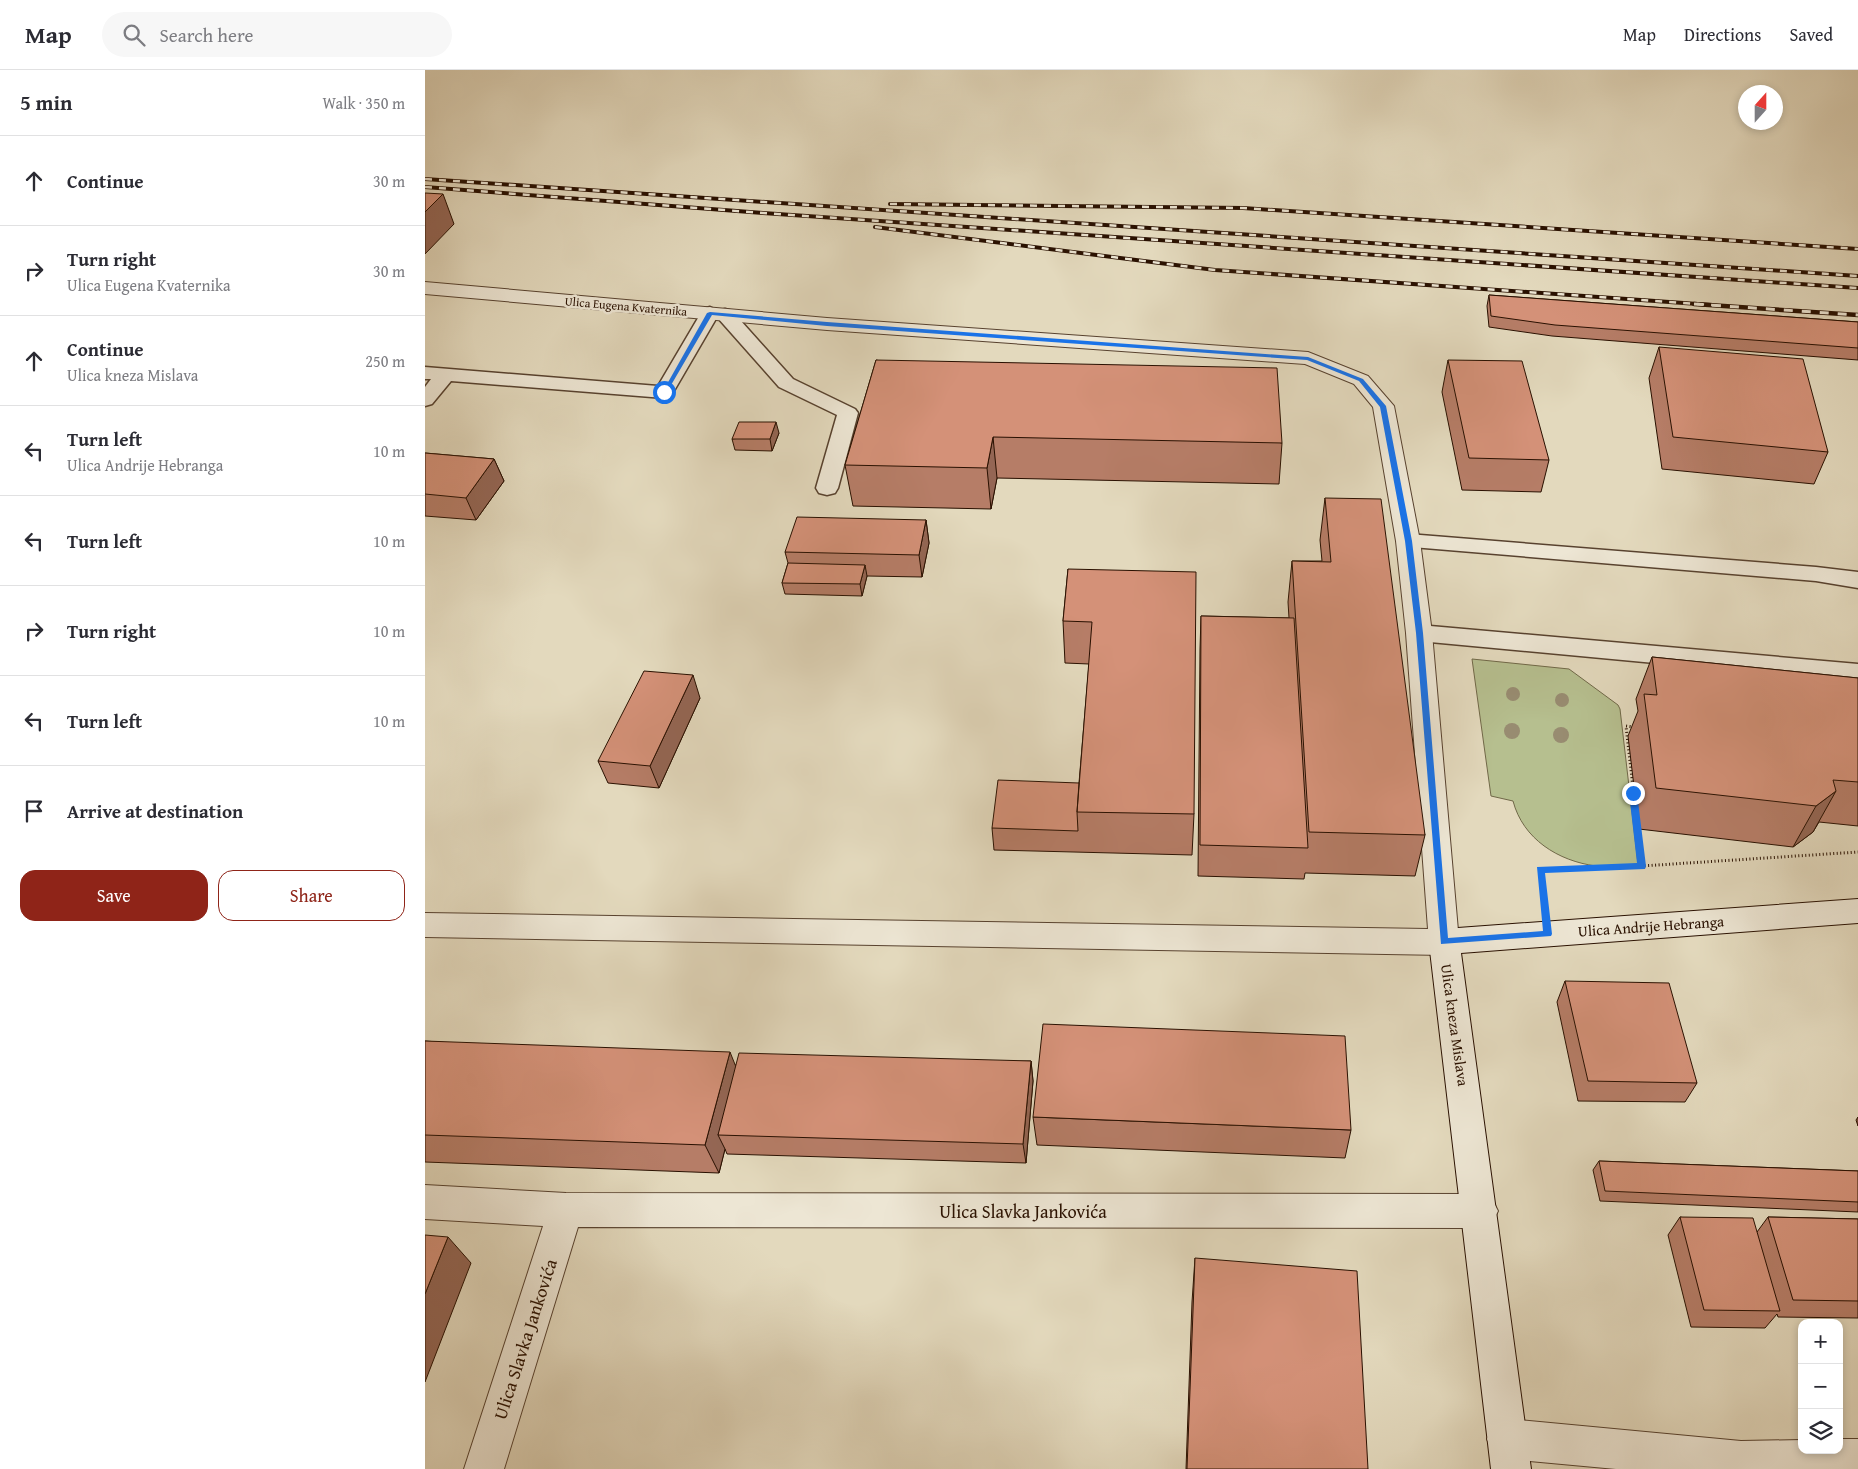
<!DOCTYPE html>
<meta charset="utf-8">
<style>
body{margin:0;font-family:"Gentium Book Plus",serif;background:#f7f7f7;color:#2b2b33}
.controls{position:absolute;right:15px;bottom:15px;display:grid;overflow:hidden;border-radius:10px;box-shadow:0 2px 8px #0003}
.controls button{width:45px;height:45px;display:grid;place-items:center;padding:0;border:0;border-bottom:1px solid #e1e1e2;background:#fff;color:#2b2b33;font:25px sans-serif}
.compass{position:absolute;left:1313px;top:15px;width:45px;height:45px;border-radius:50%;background:#fff;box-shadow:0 2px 8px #0003;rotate:21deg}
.stop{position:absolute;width:15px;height:15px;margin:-11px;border:4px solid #1a73e8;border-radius:50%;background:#fff}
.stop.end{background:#1a73e8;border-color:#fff;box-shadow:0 1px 5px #0008}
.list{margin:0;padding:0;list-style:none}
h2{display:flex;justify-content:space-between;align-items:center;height:65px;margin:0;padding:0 20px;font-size:21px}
h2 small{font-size:16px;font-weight:400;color:#7c7c81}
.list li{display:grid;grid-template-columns:32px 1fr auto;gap:15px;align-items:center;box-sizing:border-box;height:90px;padding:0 20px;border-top:1px solid #e1e1e2}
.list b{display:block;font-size:19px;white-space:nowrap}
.list p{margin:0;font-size:16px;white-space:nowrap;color:#7c7c81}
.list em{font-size:16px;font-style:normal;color:#7c7c81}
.actions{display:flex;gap:10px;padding:15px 20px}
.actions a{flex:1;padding:11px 0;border:1px solid #8f2418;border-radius:15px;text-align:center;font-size:18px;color:#8f2418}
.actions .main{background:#8f2418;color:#fff}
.icon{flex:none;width:28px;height:28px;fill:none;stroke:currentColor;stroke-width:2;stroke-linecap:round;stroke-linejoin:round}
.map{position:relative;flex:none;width:1433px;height:1399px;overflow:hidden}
header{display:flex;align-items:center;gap:30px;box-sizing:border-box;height:70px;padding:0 25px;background:#fff;border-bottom:1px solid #e1e1e2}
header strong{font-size:24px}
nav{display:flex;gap:28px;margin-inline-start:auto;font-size:18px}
.search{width:350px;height:45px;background:#f7f7f7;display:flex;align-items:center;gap:12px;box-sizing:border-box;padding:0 18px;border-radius:28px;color:#7c7c81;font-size:19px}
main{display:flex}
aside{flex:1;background:#fff}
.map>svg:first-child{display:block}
</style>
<header>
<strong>Map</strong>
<div class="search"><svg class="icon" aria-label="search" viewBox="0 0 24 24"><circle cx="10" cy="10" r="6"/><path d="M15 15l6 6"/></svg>Search here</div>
<nav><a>Map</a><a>Directions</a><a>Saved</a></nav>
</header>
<main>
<aside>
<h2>5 min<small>Walk · 350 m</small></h2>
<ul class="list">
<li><svg class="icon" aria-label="ahead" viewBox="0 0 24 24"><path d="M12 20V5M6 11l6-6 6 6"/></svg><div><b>Continue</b></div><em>30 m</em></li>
<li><svg class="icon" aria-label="right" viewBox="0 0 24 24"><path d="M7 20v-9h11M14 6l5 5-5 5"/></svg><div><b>Turn right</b><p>Ulica Eugena Kvaternika</p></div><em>30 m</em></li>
<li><svg class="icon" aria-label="ahead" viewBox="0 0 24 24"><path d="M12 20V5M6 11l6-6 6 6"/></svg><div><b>Continue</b><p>Ulica kneza Mislava</p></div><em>250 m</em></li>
<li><svg class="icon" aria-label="left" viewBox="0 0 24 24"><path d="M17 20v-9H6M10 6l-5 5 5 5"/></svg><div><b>Turn left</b><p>Ulica Andrije Hebranga</p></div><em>10 m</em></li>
<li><svg class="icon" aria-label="left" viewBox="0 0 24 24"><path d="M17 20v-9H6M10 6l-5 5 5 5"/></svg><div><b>Turn left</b></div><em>10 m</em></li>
<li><svg class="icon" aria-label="right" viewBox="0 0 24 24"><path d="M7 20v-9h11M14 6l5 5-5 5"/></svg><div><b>Turn right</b></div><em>10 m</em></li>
<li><svg class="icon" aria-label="left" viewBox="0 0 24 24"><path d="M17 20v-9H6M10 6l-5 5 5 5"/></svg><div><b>Turn left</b></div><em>10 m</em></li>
<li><svg class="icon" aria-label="arrive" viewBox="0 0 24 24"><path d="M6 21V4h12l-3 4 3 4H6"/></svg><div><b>Arrive at destination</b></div></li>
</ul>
<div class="actions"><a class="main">Save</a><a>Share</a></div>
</aside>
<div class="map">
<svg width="1433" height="1399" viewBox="0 0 1433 1399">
<rect width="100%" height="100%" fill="#e3d9bd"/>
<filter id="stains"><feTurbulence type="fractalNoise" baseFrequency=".004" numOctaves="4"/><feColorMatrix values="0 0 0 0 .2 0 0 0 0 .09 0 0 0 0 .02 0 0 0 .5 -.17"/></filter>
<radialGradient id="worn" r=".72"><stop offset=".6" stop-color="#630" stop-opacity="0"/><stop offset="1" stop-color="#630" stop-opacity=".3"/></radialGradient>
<path fill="#b6bf8f" stroke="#706848" d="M1047,589L1144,599L1193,635L1195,639L1213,794C1199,795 1184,797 1171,796C1133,791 1098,769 1088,731L1066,726Z"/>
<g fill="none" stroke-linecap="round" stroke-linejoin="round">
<g stroke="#58422f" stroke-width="3">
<path id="service" d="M285,237L293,241L300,239L307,241L368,309L430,339L433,343L413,418L410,423L402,425L394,423L391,418L412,345L354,317L292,247L246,326L239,328L26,311L7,334L0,336V317L6,309H0V297L233,316L276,243L278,239Z
M983,464L1391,497L1433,502V518L1391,511L975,476L972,471L975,466Z
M994,555L1433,594V612L994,571L986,569L982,563L986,557Z"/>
</g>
<g stroke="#58422f" stroke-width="2">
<path id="minor" d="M0,212L402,248L883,282L943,306L969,336L995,471L1007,563L1034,872L1030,881L1019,885L0,867V843L1003,859L981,563L971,471L948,337L929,314L880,294L402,260L0,224Z
M0,1115L141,1123L1055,1124L1067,1129L1073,1141L1067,1153L1055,1158L153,1157L79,1399H39L118,1156L0,1149Z
M1082,1349L1316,1371L1377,1370V1380H1414V1369H1433V1399H1191L1082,1389L1068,1383L1062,1369L1068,1355Z"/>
</g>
<g stroke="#291000" stroke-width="2">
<path id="secondary" d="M1433,829V853L1036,883L1106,1399H1066L1004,872L1008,863L1019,859Z"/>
</g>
<path stroke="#291000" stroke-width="3" stroke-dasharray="1 2.5" stroke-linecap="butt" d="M1209,657L1201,656L1217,796
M1119,828L1115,800L1217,796L1433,782"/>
<use href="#service" fill="#ede6d4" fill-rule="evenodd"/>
<use href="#minor" fill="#ede6d4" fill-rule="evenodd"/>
<use href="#secondary" fill="#ede6d4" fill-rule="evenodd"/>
<g stroke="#291000" stroke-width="4">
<path id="rail-far1" d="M0,109L1433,206
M0,117L338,143L1433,218
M465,134L818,138L1433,179
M450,157L790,200L1287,235"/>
</g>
<g stroke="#291000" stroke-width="4.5">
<path id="rail" d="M1269,234L1433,245"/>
</g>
<use href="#rail-far1" stroke="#ede6d4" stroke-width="2.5" stroke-dasharray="7" stroke-linecap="butt"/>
<use href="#rail" stroke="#ede6d4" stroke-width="3" stroke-dasharray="9" stroke-linecap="butt"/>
</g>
<g fill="#988c71">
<circle cx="1088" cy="624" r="7"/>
<circle cx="1137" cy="630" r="7"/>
<circle cx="1087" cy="661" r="8"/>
<circle cx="1136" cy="665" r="8"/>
</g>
<path fill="#b67d67" stroke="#291000" d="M1064,225L1433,252V290L1127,266L1064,257L1062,236Z
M1234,277L1403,382L1389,414L1237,399L1224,308Z
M451,290L857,373L854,414L572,408L566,439L428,436L420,395Z
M1023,290L1124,390L1116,422L1037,420L1017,322Z
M354,363L347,381L310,380L307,369Z
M0,383L69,389L79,411L51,450L0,446Z
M900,428L1000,765L990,806L880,803L879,809L773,806L775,579L776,546L864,548L863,532L867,491H897L895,470Z
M501,450L504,473L497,507L442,506L437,526L360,524L357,513L363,493L360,482Z
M643,499L769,744L767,785L569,780L567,758L654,713L664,594L640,593L638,551Z
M1227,587L1433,608V756L1394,752L1388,762L1368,777L1214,759L1203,666L1213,641L1211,629Z
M275,628L234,718L183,713L173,691Z
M1140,911L1272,1013L1260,1032L1153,1031L1132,932Z
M0,971L310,995L606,991L608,1011L601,1093L302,1084L300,1079L294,1103L0,1092Z
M608,1047L926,1060L920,1088L612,1075Z
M1433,1047V1056L1431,1050Z
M1174,1091L1433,1101V1142L1175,1131L1168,1100Z
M1255,1147L1332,1162L1343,1147L1433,1149V1248L1353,1247L1352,1244L1340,1258L1266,1257L1243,1165Z
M770,1188L943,1399H761L767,1232Z"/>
<path fill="#946654" stroke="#291000" d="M18,124L29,154L0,184V142Z
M351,352L354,363L347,381L345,369Z
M568,367L572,408L566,439L562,398Z
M69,389L79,411L51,450L41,428Z
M501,450L504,473L497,507L494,485Z
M440,495L442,506L437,526L435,514Z
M268,605L275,628L234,718L225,696Z
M1411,721L1388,762L1368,777L1391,736Z
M305,982L317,1012L293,1065L300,1079L294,1103L280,1075Z
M606,991L608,1011L601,1093L598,1074Z
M23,1167L46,1193L0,1312V1224Z"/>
<path fill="#d49178" stroke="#291000" d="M0,123L18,124L0,142Z
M1064,225L1433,252V278L1130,255L1066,246Z
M1234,277L1378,289L1403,382L1248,367Z
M451,290L852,298L857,373L568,367L562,398L420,395Z
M1023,290L1097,291L1124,390L1044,388Z
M314,352H351L345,369H307Z
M0,383L69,389L41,428L0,424Z
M900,428L956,429L1000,765L884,762L867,491L906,492Z
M372,447L501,450L494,485L360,482Z
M363,493L440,495L435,514L357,513Z
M643,499L771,502L769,744L652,742L667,552L638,551Z
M776,546L869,548L883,778L775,775Z
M1227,587L1433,608V712L1408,710L1411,721L1391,736L1231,718L1219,624L1232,625Z
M219,601L268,605L225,696L173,691Z
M573,710L654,713L652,742L653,761L567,758Z
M1140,911L1244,913L1272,1013L1163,1011Z
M618,954L920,966L926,1060L608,1047Z
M0,971L305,982L280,1075L0,1065Z
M314,983L606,991L598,1074L293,1065Z
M1174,1091L1433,1101V1132L1180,1121Z
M1255,1147L1328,1148L1355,1241L1279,1240Z
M1343,1147L1433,1149V1231L1368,1230Z
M0,1165L23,1167L0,1224Z
M770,1188L932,1201L943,1399H762Z"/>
<path fill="#1a73e8" d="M285,242L402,252L883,287L938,309L961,336L987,471L998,563L1023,868L1118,861L1112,797L1212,793L1204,723L1208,720L1212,723L1221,796L1220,799L1120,803L1127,864L1126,866L1016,874L991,563L980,471L955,337L934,311L882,290L402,256L287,245L242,322L237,323L282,243Z"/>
<g text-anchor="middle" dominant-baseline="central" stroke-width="5" stroke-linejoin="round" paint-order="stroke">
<g font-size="12" fill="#291000" stroke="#ede6d4">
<text transform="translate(201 236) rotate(5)">Ulica Eugena Kvaternika</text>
</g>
<g font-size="15" fill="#291000" stroke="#ede6d4">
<text transform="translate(1226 856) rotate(-4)">Ulica Andrije Hebranga</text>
<text transform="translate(1030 955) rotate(82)">Ulica kneza Mislava</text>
</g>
<g font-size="18" fill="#291000" stroke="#ede6d4">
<text x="598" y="1141">Ulica Slavka Jankovića</text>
<text transform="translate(100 1269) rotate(-72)">Ulica Slavka Jankovića</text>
</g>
</g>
<rect width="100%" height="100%" filter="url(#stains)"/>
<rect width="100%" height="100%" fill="url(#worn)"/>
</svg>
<div class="controls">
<button>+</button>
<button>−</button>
<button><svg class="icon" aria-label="layers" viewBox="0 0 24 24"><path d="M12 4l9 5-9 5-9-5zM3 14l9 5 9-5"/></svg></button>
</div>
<svg class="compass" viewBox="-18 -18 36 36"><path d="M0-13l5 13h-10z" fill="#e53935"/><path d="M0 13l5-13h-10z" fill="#7c7c81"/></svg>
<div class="stop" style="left:239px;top:322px"></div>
<div class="stop end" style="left:1208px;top:723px"></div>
</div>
</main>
